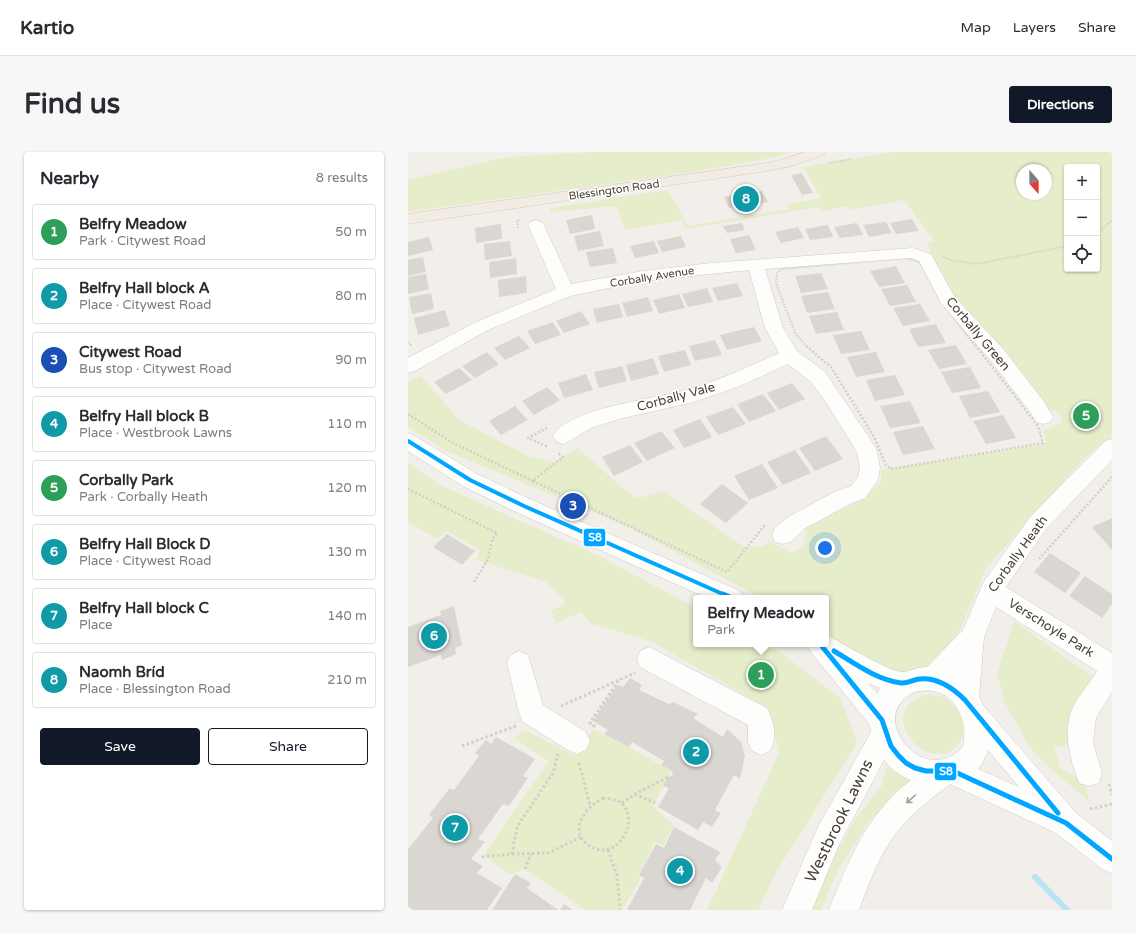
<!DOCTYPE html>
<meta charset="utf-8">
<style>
body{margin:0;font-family:"Varela Round",sans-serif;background:#f7f7f7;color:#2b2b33}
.controls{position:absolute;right:12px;top:12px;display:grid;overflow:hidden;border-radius:4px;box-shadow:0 1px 3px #0004}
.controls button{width:36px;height:36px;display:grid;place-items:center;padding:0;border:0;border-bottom:1px solid #e1e1e2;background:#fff;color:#2b2b33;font:20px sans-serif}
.compass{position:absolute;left:608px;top:12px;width:36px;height:36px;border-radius:50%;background:#fff;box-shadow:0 1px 3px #0004;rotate:159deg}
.you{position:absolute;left:417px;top:396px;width:14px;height:14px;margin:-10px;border:3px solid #fff;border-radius:50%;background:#1a73e8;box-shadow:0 0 0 6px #1a73e833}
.badge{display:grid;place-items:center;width:26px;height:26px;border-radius:50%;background:#111827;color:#fff;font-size:13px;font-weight:700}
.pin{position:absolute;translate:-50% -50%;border:2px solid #fff;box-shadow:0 1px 4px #0006}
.popup{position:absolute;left:285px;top:443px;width:136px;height:52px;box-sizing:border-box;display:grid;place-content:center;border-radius:4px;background:#fff;filter:drop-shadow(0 1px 3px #0005);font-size:13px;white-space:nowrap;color:#7c7c81}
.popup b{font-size:15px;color:#2b2b33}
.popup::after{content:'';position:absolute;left:50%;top:100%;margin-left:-8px;border:8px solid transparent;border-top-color:#fff}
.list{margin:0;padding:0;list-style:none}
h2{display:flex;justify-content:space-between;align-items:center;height:52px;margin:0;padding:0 16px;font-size:17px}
h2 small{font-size:13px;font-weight:400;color:#7c7c81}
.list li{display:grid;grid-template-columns:26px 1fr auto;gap:12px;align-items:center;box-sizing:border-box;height:56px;margin:0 8px 8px;padding:0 8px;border:1px solid #e1e1e2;border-radius:4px}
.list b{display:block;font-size:15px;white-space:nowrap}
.list p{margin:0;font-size:13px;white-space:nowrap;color:#7c7c81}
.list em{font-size:13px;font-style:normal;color:#7c7c81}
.actions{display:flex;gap:8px;padding:12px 16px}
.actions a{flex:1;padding:9px 0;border:1px solid #111827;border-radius:4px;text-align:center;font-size:14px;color:#111827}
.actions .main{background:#111827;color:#fff}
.icon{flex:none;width:22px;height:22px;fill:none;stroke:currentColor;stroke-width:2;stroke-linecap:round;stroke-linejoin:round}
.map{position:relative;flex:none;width:704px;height:758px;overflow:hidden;border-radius:4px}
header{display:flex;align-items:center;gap:24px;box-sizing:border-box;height:56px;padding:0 20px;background:#fff;border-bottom:1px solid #e1e1e2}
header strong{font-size:19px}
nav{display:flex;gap:22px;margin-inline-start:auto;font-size:14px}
.intro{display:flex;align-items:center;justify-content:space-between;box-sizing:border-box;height:96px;padding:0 24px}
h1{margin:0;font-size:28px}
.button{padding:10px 18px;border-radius:4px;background:#111827;color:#fff;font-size:14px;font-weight:700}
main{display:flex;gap:24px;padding:0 24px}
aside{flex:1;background:#fff;border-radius:4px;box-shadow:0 1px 3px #0004}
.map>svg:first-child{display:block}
</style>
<header>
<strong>Kartio</strong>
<nav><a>Map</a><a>Layers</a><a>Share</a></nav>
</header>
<div class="intro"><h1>Find us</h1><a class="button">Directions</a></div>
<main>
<aside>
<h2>Nearby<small>8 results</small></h2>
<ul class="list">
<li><span class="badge" style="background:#2e9e5b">1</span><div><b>Belfry Meadow</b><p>Park · Citywest Road</p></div><em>50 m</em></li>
<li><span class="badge" style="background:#0f9aa8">2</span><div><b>Belfry Hall block A</b><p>Place · Citywest Road</p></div><em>80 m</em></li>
<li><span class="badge" style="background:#1a4fb4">3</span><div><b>Citywest Road</b><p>Bus stop · Citywest Road</p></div><em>90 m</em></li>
<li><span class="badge" style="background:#0f9aa8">4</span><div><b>Belfry Hall block B</b><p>Place · Westbrook Lawns</p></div><em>110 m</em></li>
<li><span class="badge" style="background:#2e9e5b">5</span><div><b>Corbally Park</b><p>Park · Corbally Heath</p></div><em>120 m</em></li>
<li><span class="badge" style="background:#0f9aa8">6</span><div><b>Belfry Hall Block D</b><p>Place · Citywest Road</p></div><em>130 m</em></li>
<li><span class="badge" style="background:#0f9aa8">7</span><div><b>Belfry Hall block C</b><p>Place</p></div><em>140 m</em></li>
<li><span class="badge" style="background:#0f9aa8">8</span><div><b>Naomh Bríd</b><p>Place · Blessington Road</p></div><em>210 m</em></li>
</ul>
<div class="actions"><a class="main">Save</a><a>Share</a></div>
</aside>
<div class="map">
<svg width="704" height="758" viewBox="0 0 704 758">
<rect width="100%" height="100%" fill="#f2efeb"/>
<path fill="#e5edca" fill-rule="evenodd" d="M184,0H383L369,5L278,21L0,60V28L99,5Z
M486,0H704V283L678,305L578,416L543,500L525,520L487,525L454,512L418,483V446H353L220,375L39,299L0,275V230L13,224L51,268L120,304L147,310L169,296L228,347L255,339L336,395L354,394L363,390L383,401L395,396L399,373L456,347L473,330V318L638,292L636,279L654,270L651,260L640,258L548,147L524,106L519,90L526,89L496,48L443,58L440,54L415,59L412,55L277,77L273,68L217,78L208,54L143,60L142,56L260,38L280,74L381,57L379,52L413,46L395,15ZM659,15H689V117H659ZM614,18H638V42H614Z
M0,311L32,333L193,405L288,456V492H357L372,500L433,547L449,591L367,722L350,758H299L371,601L360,556L242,489L182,471L173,460L148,471L143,459L158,451L139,430L68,408L72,398L38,379L30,387L0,371Z
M606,469L686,526L664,558L662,592L646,596L653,617L675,628L682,650L643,617L621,594L597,551L589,522Z
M517,543C523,543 529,543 535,545C552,553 563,578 549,594C521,625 464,561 517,543Z
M185,577L221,595L263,619L245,654L266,673L255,694L247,690L230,724L232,728L214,758H177L117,717L101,722L76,703L141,609L105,586L117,578L167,604Z
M479,614L504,631L461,669L430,718L413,758H402L418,719L448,666L473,635Z"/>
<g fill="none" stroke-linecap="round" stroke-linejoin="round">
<path stroke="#b9e5f2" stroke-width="6" d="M627,725L659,758"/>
</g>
<path fill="#dad6d2" d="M394,21L405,41L394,43L383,23Z
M354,39L360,50L321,56L316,45Z
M184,63L187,77L162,82L158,68Z
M504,67L511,79L488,82L482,71Z
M478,70L484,81L461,85L455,73Z
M334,71L337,78L319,81L315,74Z
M449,71L455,83L432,86L426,75Z
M93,72L94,87L68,91L67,76Z
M420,73L425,85L402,88L397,77Z
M390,75L396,86L373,91L367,80Z
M192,79L196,94L170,99L166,84Z
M341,83L348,98L328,101L322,87Z
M273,84L278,95L254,100L249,89Z
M21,85L25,98L0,104V90Z
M102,89L104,104L77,108L76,92Z
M246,89L251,101L227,106L222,94Z
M205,96L209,111L182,115L178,100Z
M15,105L18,120L0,124V108Z
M108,106L109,122L82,126L81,110Z
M488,114L497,131L471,135L462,119Z
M413,121L420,137L393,141L387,124Z
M18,122L21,137L0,142V125Z
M118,124L119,141L91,145L90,128Z
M329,131L335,144L310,149L304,136Z
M499,133L508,150L482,154L473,137Z
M299,136L305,150L280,155L274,142Z
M420,140L427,157L399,161L393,144Z
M23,141L26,157L4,162L1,145Z
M271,142L277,156L251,162L245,148Z
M240,145L245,159L219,165L214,151Z
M211,152L215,165L189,171L185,157Z
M512,152L522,169L495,174L485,156Z
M37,158L42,174L10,183L6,166Z
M173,159L182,172L156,181L148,169Z
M429,160L436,178L408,182L401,164Z
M145,170L153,183L127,192L119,179Z
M528,172L538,191L510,195L501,177Z
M346,175L354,189L319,198L312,183Z
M453,179L462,198L433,202L425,183Z
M111,184L122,196L97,208L86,196Z
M307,188L314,203L287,209L281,194Z
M548,193L559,212L531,217L520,198Z
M277,198L283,213L256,220L250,204Z
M79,200L91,212L67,226L54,214Z
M468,200L477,220L448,225L439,205Z
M245,206L251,222L223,229L218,213Z
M214,214L219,229L191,236L186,220Z
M562,215L573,236L544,241L533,220Z
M51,216L64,228L38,242L26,230Z
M178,222L185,238L156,246L150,231Z
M487,223L497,243L467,249L458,228Z
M384,231L397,247L371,258L359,241Z
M139,235L152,248L126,263L114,249Z
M580,239L592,260L562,266L551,244Z
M355,242L368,259L341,270L329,252Z
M502,249L513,271L482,276L472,254Z
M107,254L120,268L93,283L81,269Z
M325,255L338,272L310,283L298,265Z
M595,263L608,286L578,292L565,269Z
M292,267L304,285L276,296L265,278Z
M515,274L527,297L495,303L485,280Z
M253,279L267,296L239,309L226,291Z
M418,284L435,307L407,319L391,296Z
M222,293L235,310L206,324L194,305Z
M387,298L403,321L375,333L359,310Z
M354,312L370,336L341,348L326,324Z
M314,332L340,351L318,371L292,352Z
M704,366V398L684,375Z
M39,382L67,399L54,413L25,395Z
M642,401L673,421L657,441L626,420Z
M677,424L704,442V452L694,466L661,444Z
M46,454L54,493L47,496L48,502L34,508L33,503L0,515V475L33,463L32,459Z
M222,526L234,533L231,538L261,552L265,550L290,562L285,566L315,585L319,577L333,590L337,604L332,627L326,623L307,658L313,661L304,675L295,670L290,678L250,655L261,636L255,634L260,625L265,623L263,618L253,613L256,609L224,590L221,595L196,582L200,578L185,569L209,533L215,535Z
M88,585L127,607L115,624L120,626L101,654L95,652L70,687L77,690L63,707L75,714L69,721L94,736L79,758H5L0,754V697L25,666L21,663L41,637L46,638L71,604L67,601L78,588L83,592Z
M266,675L312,700L307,708L314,715L304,731L298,726L282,758H219L236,726L231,723L248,692L256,696Z
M107,722L123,731L119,736L150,758H84Z
M156,752L165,758H152Z"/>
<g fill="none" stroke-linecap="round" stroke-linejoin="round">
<g stroke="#cfcbc7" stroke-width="1">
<path id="minor" d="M128,68L134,70L136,73L163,132L235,119L303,111L505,96L523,102L546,144L597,199L637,251L645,265L642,270L635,272L628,270L623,261L583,209L533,151L511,109L503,106L357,117L375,176L389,199L417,220L466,293L469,299L472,316L470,328L457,346L442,352L396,377L383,390L375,392L367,390L364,383L367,376L380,365L426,340L443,334L450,325L452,316L449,300L417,249L403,230L380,212L332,234L286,250L211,267L183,276L162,289L155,292L148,289L145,284C160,256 247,247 278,238C310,229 340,215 371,201L357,176L341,118L235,129L162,144L80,178L7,219L0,221V206L68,170L148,137L120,73L122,70Z
M0,281L7,284L69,322L124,348L332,439L336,446H299L108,360L55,334L0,299Z
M704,287V308L638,377L598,435L704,501V540L688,566L685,591L694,621L691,631L681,634L671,631C662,607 654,579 665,555C672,542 682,531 689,519L588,455L576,485L571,544L575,553L668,661L704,689V721L694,717L648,681L542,632C525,645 508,658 494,674C473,698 462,729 451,758H421C442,706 457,664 503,628C492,624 483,617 476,608L430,695L404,758H374L410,675L463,580L462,573L403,500L400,492H418V483C433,490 482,521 496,520C504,519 509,515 519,515L555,478L575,431L622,365L697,289ZM460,531L472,536L469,542ZM509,539C514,539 520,538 525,539C551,544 560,572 555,594C517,640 453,561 509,539ZM580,598L611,635L570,617L575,610Z
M241,495L359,556C366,573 370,582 362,599L353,603L344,599L340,590V573L232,515L229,507L232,499Z
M111,499L120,503L135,553L178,580L182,589L178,598L169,602L160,598L115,570L111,561L99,511L102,503Z"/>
</g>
<g stroke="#d5c8b8" stroke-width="1">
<path id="major" d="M396,0H417L415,3L384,14L359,19L0,72V62L359,11L376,7Z"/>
</g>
<path stroke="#d2cfca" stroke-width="2" stroke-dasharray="1.5 1.5" stroke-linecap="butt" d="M420,11L444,7
M110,76L109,68H112
M689,82L704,68
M535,104L542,108L569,112L659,94
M0,190L4,194
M399,195L387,181L368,131L369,120L374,117L497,106L512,110L531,147L568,195"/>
<path stroke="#d2cfca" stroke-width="2.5" stroke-dasharray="2 2" stroke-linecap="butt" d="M398,194L423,215L466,285L478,313L483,317L635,291L630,274L568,194
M0,262L45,291L125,329L155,305L150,301
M139,276L120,286L140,295
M125,329L319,420L357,373
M0,337L89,381L84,388L80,407L66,430
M631,407L704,325"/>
<path stroke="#d2cfca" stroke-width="3" stroke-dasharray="2.5 2.5" stroke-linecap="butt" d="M153,554L211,528
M185,575L186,573L182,571L211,528L227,521
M54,594L108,574
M171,611L182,653
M701,632L704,643
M227,642L247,651
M195,646C199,647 206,647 210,649C237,665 208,715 179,692C160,677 179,654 195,646Z
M214,651L227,642L260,625
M682,657L704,652
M200,698L209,723L212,758
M104,702L140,701L173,685
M74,705L104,702L109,675L145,621L150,602
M117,717L123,702"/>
<use href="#minor" fill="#fdfdfc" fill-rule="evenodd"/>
<use href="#major" fill="#f2ece4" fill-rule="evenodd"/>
<g stroke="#fff" stroke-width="7">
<path id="bus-1-far1" d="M0,289L62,328L116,354L317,443"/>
</g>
<g stroke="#fff" stroke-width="8">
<path id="bus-1" d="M315,442L324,446
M412,492L474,568L483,594L490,603L498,611L507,616L518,619H545L658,671L704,707
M426,499C446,511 469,528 493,531C499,532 504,528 511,527C529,525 544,535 557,548L650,661"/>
</g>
<use href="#bus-1-far1" stroke="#00a6ff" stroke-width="4"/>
<use href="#bus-1" stroke="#00a6ff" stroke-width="5"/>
</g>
<defs><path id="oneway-shaft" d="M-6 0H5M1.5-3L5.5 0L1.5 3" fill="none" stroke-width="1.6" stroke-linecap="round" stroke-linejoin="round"/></defs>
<use stroke="#a39e99" href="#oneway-shaft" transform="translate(503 647) rotate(138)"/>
<g text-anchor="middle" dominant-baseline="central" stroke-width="3" stroke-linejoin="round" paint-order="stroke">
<g font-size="11" fill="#493f36" stroke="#fff">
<text transform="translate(206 38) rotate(-8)">Blessington Road</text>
<text transform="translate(244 125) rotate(-9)">Corbally Avenue</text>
</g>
<g font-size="13" fill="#493f36" stroke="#fff">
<text transform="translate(570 182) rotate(50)">Corbally Green</text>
<text transform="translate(268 245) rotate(-15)">Corbally Vale</text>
<text transform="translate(610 402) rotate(-54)">Corbally Heath</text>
<text transform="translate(643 476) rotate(32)">Verschoyle Park</text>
</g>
<g font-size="16" fill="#493f36" stroke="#fff">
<text transform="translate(431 669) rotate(-64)">Westbrook Lawns</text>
</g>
</g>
<g stroke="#fff" stroke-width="1.5">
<rect x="175" y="376" width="23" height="19" rx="4" fill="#00a6ff"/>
<rect x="526" y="610" width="23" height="19" rx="4" fill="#00a6ff"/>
</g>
<g font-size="11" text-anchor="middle" font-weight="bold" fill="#fff">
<text x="187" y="389">S8</text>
<text x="538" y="623">S8</text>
</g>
</svg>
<div class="controls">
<button>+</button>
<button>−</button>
<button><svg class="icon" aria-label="locate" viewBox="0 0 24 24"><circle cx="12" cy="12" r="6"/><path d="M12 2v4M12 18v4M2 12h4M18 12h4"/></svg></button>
</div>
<svg class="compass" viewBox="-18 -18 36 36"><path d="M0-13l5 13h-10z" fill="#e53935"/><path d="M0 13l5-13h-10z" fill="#7c7c81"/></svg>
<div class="you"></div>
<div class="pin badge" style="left:353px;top:523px;background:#2e9e5b">1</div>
<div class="popup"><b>Belfry Meadow</b>Park</div>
<div class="pin badge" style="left:288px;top:600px;background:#0f9aa8">2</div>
<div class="pin badge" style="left:165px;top:354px;background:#1a4fb4">3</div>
<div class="pin badge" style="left:272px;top:719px;background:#0f9aa8">4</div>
<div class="pin badge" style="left:678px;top:264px;background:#2e9e5b">5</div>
<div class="pin badge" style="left:26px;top:484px;background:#0f9aa8">6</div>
<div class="pin badge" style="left:47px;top:676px;background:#0f9aa8">7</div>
<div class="pin badge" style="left:338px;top:47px;background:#0f9aa8">8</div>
</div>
</main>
